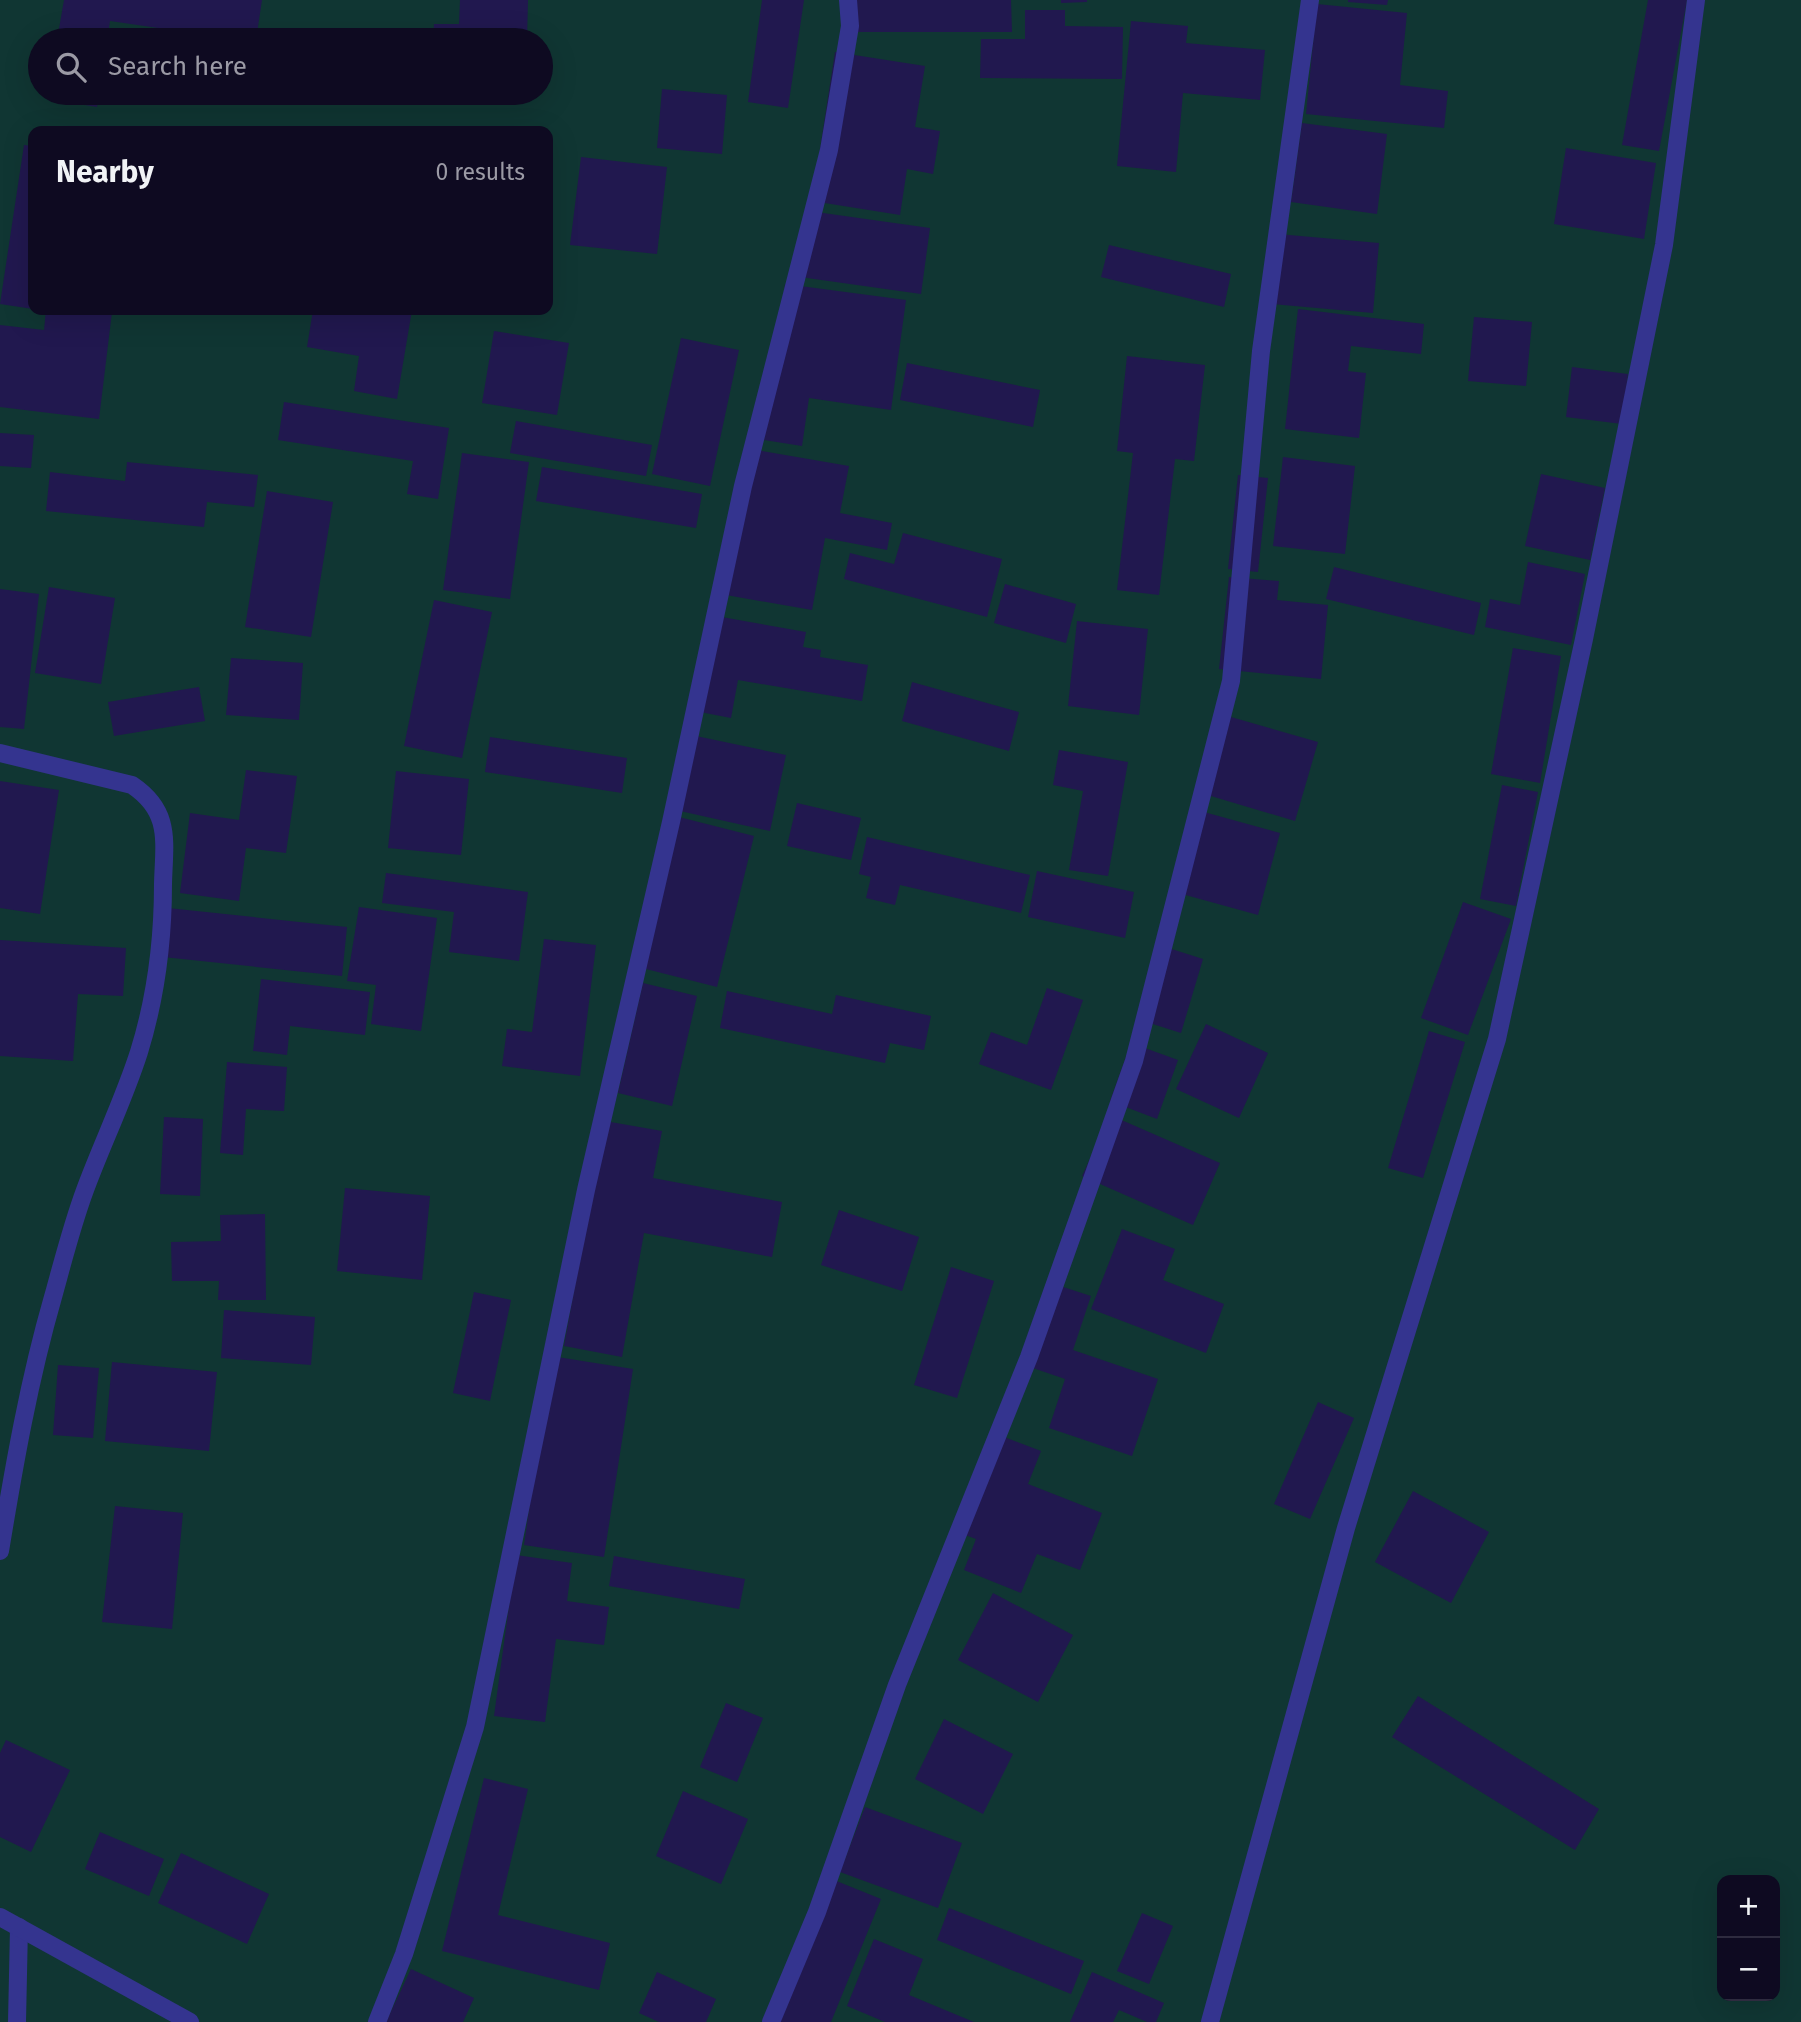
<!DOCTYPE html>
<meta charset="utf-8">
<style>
body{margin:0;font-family:"Fira Sans",sans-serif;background:#17132a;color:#f1f3f6}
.controls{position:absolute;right:21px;bottom:21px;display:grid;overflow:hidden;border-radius:14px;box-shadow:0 7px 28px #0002}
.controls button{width:63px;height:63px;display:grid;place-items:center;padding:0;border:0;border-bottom:2px solid #2e2b3f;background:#0e0a21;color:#f1f3f6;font:35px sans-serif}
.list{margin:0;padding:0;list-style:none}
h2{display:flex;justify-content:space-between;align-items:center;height:91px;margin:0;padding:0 28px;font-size:30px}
h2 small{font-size:23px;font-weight:400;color:#9b9aa5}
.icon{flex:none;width:38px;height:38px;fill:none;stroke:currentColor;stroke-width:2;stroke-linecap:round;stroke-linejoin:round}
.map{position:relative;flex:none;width:1801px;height:2022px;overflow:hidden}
.search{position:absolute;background:#0e0a21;box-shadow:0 7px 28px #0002;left:28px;top:28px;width:525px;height:77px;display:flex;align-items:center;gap:18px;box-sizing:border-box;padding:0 24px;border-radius:38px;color:#9b9aa5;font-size:26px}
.panel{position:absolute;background:#0e0a21;box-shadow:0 7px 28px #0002;left:28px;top:126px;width:525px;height:189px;border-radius:14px}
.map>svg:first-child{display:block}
</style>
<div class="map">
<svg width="1801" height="2022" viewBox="0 0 1801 2022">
<rect width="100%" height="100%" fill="#120e2c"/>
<path fill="#103633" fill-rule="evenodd" d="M0,0H1801V2022H0ZM40,40H541V93H40ZM33,131H548V310H33ZM1722,1880H1775V1996H1722Z"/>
<path fill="#21184f" d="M64,0H262L256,40H241L110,21L107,40H57Z
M460,0H528L527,40H433L434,24H459Z
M762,0H804L788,108L748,102Z
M852,0H1011L1012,32H852Z
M1061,0H1087V2L1061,3Z
M1348,0H1388L1387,5L1348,2Z
M1648,0H1687L1659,151L1622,145Z
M1317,4L1407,13L1400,85L1448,91L1444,128L1306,114Z
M1025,10H1065V26L1123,27L1122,79L980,78L981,39H1025Z
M1131,21L1188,26L1186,43L1265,50L1260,100L1183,93L1176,172L1117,166Z
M835,52L925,66L915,127L940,131L933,174L907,169L900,215L812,201Z
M662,89L727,95L722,154L657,148Z
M49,93H99L97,107L48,99Z
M1302,123L1387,134L1377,214L1291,202Z
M68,126L90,130V131H67Z
M24,145L33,146V309L0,304Z
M1566,148L1656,163L1644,239L1554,224Z
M581,157L667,167L657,254L570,245Z
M809,211L930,228L921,294L800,277Z
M1278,234L1379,243L1373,313L1272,304Z
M1109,245L1231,274L1224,307L1101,277Z
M785,284L906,300L891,410L809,398L802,446L764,440Z
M1298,309L1424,324L1421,354L1351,346L1348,371L1366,373L1359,438L1285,429Z
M46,310H93L112,312L99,419L0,407V325L44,330Z
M313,310H412L397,399L354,391L359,356L307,347Z
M1474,317L1532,322L1526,386L1468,381Z
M494,331L569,343L557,415L482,403Z
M681,338L739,350L710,486L652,474Z
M1127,356L1205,365L1194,461L1175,459L1159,595L1117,590L1133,453L1117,451Z
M907,363L1040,390L1033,427L900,400Z
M1572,367L1628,374L1622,424L1566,417Z
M284,402L449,428L438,499L407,494L413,461L278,440Z
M516,421L652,445L646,476L510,453Z
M0,433L34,435L31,468L0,466Z
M751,449L849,466L840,513L892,523L887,550L825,538L812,610L726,595Z
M462,453L529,462L510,599L443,590Z
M1283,457L1355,466L1345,554L1273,546Z
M127,462L258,475L254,507L207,502L204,527L46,511L50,472L125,481Z
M542,467L702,494L696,528L536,501Z
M1541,474L1605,488L1590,560L1525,546Z
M1238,475L1268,478L1258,572L1228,569Z
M267,491L333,502L311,637L245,627Z
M903,533L1002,559L987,617L844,579L850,553L894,564Z
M1528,562L1585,574L1571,645L1485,627L1490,599L1520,605Z
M1334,567L1481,603L1474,635L1326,599Z
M1229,577L1279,581L1277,600L1328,605L1321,679L1219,669Z
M1005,584L1076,604L1066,643L994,623Z
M49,587L115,598L101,684L35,673Z
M0,589L39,594L24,729L0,727Z
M434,600L492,612L462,758L404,746Z
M716,616L806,632L803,647L821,650L820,657L868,665L862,701L738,680L731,718L700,712Z
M1077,621L1148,629L1139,715L1068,706Z
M1513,648L1561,656L1540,783L1491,774Z
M231,658L303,663L299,720L226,715Z
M912,682L1019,712L1009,751L902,721Z
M199,687L205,721L114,736L108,702Z
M1217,713L1318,742L1295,821L1194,791Z
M696,736L786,755L770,831L680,811Z
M490,737L627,758L622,793L485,772Z
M1059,750L1128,762L1108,876L1069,870L1083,791L1053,785Z
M246,770L297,776L286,853L246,848L239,901L180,893L190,813L239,820Z
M396,771L469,779L461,855L388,848Z
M0,781L59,790L40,914L0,908Z
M1502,785L1538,792L1516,906L1480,899Z
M797,803L861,818L851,860L787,846Z
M1193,809L1280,833L1258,915L1171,891Z
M679,817L754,836L717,987L642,968Z
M867,837L1030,875L1021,913L900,885L895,905L866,898L871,877L859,874Z
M1037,871L1134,892L1125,938L1028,917Z
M386,873L528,892L519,961L449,952L454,912L382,903Z
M1463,902L1511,919L1468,1035L1421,1018Z
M359,907L437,918L421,1031L371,1024L376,985L347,981Z
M168,908L347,927L342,976L163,957Z
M544,939L596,945L580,1076L502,1066L507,1029L532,1032Z
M0,940L126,948L123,996L78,994L73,1061L0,1056Z
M1159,945L1203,959L1181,1033L1137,1019Z
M261,979L370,992L365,1035L290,1026L287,1055L253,1051Z
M643,983L697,996L672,1106L618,1093Z
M1047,988L1083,1000L1051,1090L979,1064L991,1032L1027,1045Z
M727,991L832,1014L836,995L931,1016L924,1050L890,1043L885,1063L720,1028Z
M1206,1024L1268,1053L1239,1118L1176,1089Z
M1429,1031L1465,1042L1423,1178L1388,1168Z
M1131,1043L1178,1060L1157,1119L1110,1101Z
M227,1062L287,1067L284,1111L246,1109L243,1155L220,1153Z
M1110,1115L1220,1163L1193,1225L1082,1176Z
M164,1117L203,1119L200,1196L160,1194Z
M605,1121L662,1131L653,1178L782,1202L772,1257L644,1233L622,1357L564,1346Z
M345,1188L430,1196L422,1280L337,1271Z
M839,1210L919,1237L902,1291L821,1265Z
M265,1214L266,1300H218L219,1281H172L171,1242L221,1241L220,1215Z
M1122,1229L1175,1249L1163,1280L1224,1304L1206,1353L1091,1309Z
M951,1267L994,1281L957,1398L914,1385Z
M1057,1285L1091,1296L1073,1350L1158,1379L1132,1456L1049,1428L1065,1379L1030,1367Z
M474,1292L511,1300L490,1401L453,1393Z
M224,1310L315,1317L311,1365L221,1358Z
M551,1356L633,1369L604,1557L524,1545Z
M112,1362L217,1372L209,1451L105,1441Z
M58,1365L99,1368L93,1438L53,1435Z
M1318,1402L1354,1418L1310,1519L1274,1504Z
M1004,1437L1041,1451L1028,1484L1102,1513L1080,1570L1037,1554L1021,1593L964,1570L976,1539L965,1535Z
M1413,1491L1489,1532L1451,1603L1375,1562Z
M115,1506L183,1513L172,1629L102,1622Z
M516,1555L572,1563L567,1601L609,1607L604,1645L556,1639L545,1722L494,1716Z
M614,1556L745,1579L739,1609L609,1586Z
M993,1593L1073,1635L1038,1702L958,1660Z
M1418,1696L1599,1809L1575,1850L1392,1737Z
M726,1703L763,1718L737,1782L700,1767Z
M944,1719L1013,1754L983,1814L915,1779Z
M6,1740L70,1770L31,1852L0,1837V1753Z
M484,1778L528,1789L498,1915L610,1943L599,1990L442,1951Z
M683,1791L748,1819L721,1884L656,1856Z
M865,1807L962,1843L938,1908L840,1872Z
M100,1832L164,1859L149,1896L85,1869Z
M181,1853L269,1894L247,1944L158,1903Z
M834,1880L881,1899L831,2022H776Z
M949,1908L1084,1961L1071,1994L937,1940Z
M1142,1913L1173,1926L1149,1984L1117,1971Z
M874,1939L923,1959L909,1995L974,2022H885L847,2006Z
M411,1969L474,1998L463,2022H386Z
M657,1972L716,1999L706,2022H659L639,2013Z
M1092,1972L1164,2003L1156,2022H1147L1119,2010L1113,2022H1070Z"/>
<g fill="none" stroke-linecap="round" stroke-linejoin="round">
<path stroke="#34348f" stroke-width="18" d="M0,753L132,785C172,812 164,842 163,884C163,942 156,997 139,1052C124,1099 102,1144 85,1190C72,1225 63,1261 53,1297C29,1380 14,1466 0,1551
M17,2022L19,1927
M377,2022L404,1954L475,1727L586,1190L671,822L743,486L829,150L850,26L848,0
M771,2022L817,1912L897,1685L1029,1357L1134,1061L1231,681L1261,351L1310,0
M1210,2022L1346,1528L1497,1039L1584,639L1664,245L1696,0"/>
<path stroke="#34348f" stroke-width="18" d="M0,1917L190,2022"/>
</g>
</svg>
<div class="controls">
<button>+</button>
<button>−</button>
</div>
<div class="search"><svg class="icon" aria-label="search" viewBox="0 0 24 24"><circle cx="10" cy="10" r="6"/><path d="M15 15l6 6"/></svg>Search here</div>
<section class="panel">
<h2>Nearby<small>0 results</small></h2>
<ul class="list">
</ul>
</section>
</div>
